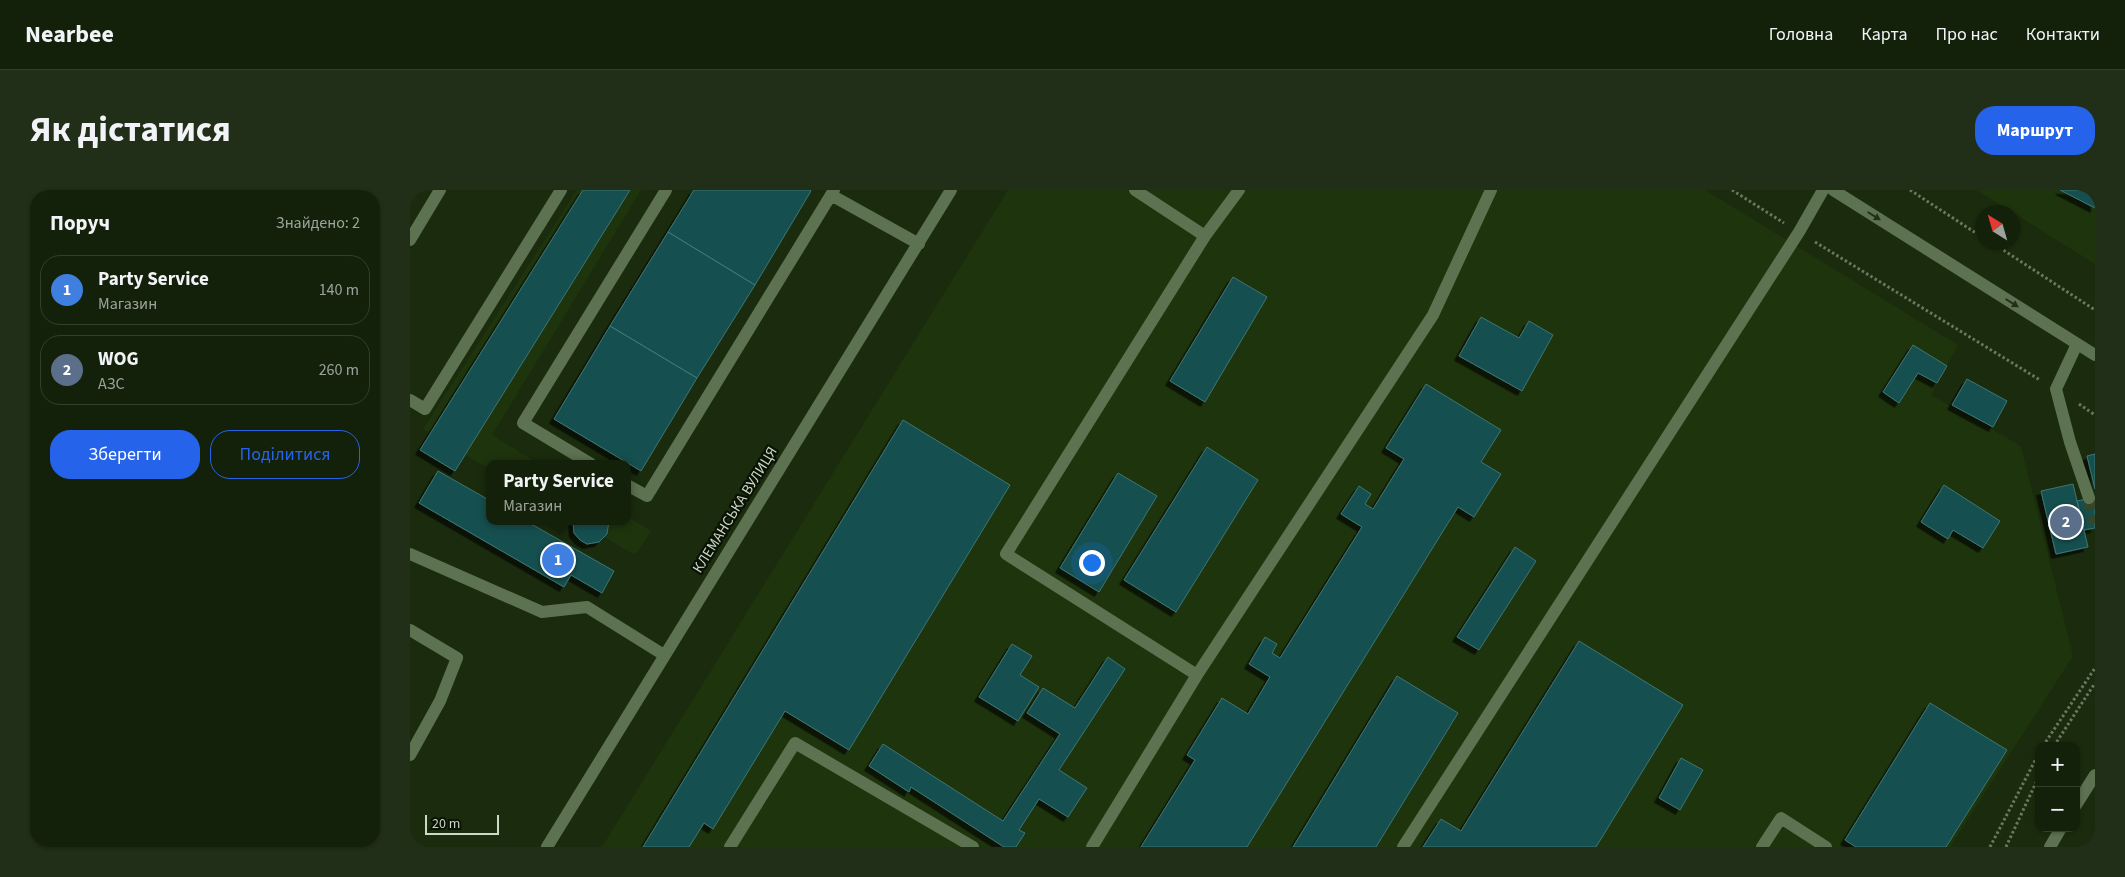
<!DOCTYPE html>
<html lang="uk">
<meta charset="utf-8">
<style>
body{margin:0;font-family:"Source Sans 3",sans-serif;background:#212e18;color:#f1f3f6}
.controls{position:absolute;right:15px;bottom:15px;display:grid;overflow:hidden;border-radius:10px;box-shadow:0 1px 4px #0004}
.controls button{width:45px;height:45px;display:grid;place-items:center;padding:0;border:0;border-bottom:1px solid #333e2b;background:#14210a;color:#f1f3f6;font:25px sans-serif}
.compass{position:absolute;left:1565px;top:15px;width:45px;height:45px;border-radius:50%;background:#14210a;box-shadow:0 1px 4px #0004;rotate:323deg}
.scale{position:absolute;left:15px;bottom:12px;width:74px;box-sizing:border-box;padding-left:5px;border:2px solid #cbd8c5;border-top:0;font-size:14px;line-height:18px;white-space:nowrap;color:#cbd8c5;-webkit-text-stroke:4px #0a1205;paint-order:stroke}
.you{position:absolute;left:681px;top:372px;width:18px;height:18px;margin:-12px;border:4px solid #fff;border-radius:50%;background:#1a73e8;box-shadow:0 0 0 8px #1a73e833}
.badge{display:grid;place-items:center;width:32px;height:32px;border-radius:50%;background:#2563eb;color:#fff;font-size:16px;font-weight:700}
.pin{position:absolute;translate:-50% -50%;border:2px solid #fff;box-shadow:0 1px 5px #0006}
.popup{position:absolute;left:76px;top:270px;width:145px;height:65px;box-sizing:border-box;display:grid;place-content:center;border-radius:10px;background:#14210a;filter:drop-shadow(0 1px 4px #0005);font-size:16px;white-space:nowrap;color:#9da39c}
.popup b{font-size:19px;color:#f1f3f6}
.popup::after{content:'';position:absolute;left:50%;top:100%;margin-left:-10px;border:10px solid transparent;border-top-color:#14210a}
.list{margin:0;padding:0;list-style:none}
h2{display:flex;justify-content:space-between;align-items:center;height:65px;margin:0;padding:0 20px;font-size:21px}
h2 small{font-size:16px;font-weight:400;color:#9da39c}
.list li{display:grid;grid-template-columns:32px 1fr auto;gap:15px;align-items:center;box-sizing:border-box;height:70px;margin:0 10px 10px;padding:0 10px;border:1px solid #333e2b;border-radius:20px}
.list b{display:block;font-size:19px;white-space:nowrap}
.list p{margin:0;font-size:16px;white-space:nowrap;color:#9da39c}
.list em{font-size:16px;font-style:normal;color:#9da39c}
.actions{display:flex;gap:10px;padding:15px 20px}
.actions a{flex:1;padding:11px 0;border:1px solid #2563eb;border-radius:20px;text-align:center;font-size:18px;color:#2563eb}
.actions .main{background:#2563eb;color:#fff}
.map{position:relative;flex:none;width:1685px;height:657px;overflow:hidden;border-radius:20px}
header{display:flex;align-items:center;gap:30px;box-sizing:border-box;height:70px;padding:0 25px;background:#14210a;border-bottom:1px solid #333e2b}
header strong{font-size:24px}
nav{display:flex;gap:28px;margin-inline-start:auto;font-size:18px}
.intro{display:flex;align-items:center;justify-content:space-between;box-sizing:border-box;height:120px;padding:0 30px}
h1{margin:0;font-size:35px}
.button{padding:12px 22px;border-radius:20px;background:#2563eb;color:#fff;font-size:18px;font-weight:700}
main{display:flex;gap:30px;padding:0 30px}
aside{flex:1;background:#14210a;border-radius:20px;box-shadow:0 1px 4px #0004}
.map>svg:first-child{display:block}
</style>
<header>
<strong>Nearbee</strong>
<nav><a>Головна</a><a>Карта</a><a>Про нас</a><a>Контакти</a></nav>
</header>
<div class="intro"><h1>Як дістатися</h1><a class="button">Маршрут</a></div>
<main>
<aside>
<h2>Поруч<small>Знайдено: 2</small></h2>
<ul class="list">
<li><span class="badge" style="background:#3f7fe0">1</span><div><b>Party Service</b><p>Магазин</p></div><em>140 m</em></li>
<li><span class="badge" style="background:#5c6f8a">2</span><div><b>WOG</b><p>АЗС</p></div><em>260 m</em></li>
</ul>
<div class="actions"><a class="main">Зберегти</a><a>Поділитися</a></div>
</aside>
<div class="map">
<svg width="1685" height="657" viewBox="0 0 1685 657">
<defs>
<filter id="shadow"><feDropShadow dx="-4.5" dy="4.5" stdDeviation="0" flood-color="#0009"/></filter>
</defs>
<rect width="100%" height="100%" fill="#1a2c0d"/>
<path fill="#1e340d" d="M167,0H231L82,245L129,274H79V279L13,239Z
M598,0H1295L1548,155L1521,205L1611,256L1663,466L1540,657H192Z
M1567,0H1685V74Z
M217,326L241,341L227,363L223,364L168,331H217Z"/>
<path fill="#15504f" stroke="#3f7574" filter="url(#shadow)" d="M173,0H220L45,281L10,260Z
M284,0H400L401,1L345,95L258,42Z
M1650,0H1685V18Z
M258,42L345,95L287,188L200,136Z
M823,87L857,107L795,212L760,191Z
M1071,127L1109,148L1119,131L1143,145L1112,201L1049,166Z
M200,136L287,188L231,281L144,229Z
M1503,155L1537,176L1527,193L1508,183L1489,213L1473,202Z
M1557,189L1597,211L1583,237L1542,215Z
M1016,194L1091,240L1071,272L1091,284L1064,327L1048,317L837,657H731L785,570L777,565L812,508L838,524L860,487L839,474L855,447L867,454L862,463L870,468L952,337L931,324L949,296L961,304L955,314L963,319L994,269L976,258Z
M493,230L600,295L439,560L375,521L303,639L294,633L279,657H233Z
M797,257L848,290L766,422L714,390Z
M1685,264V299L1677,266Z
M28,281L79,310V331H116L204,381L192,403L161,385L154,397L9,313Z
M708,283L747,306L689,402L650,378Z
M1663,294L1678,357L1646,364L1631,301Z
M1534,295L1590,331L1573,358L1543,340L1538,349L1511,332Z
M1685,307V338L1674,340L1667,311Z
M199,331L197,344L189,352L177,354L170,350L164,343L163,331Z
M1105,357L1126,371L1069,460L1047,447Z
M1169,451L1273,515L1186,657H1013L1031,629L1051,641Z
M602,454L622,466L610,485L629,497L608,531L569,507Z
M698,467L715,479L649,580L677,598L658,627L629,609L609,640L615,643L606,657H594L501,597L499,602L459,576L473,554L593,631L650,544L617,523L633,498L665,518Z
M987,486L1048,523L966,657H883Z
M1520,513L1597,560L1536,657H1446L1435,650Z
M1271,568L1293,580L1270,620L1249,608Z"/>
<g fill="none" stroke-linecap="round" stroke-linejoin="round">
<path stroke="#354629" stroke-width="12" stroke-dasharray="12 6" stroke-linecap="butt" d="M1679,308L1685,333"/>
<path stroke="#69795f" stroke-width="3" stroke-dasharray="2.5 2.5" stroke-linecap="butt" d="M1322,0L1374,33
M1500,0L1572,47
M1405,52L1630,190
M1581,52L1685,120
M1669,214L1685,225
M1633,556L1685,478
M1644,556L1685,493
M1580,657L1629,563
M1596,657L1629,586"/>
<path stroke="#5d7250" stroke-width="12" d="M725,0L795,46
M1423,0L1685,165
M421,5L509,54
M0,50L30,0
M1667,154L1646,199L1660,252L1679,308
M0,210L15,219L151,0
M181,274L113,233L256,0
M217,295L237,306L424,0
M0,364L132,422L177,417L254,465
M0,440L47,468L30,511L0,565
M787,485L596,364L795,46L829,0
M1666,615L1685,585
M137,657L541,0
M320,657L385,553L563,657
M682,657L787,485L1023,125L1081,0
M993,657L1389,42L1413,0
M1352,657L1371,628L1416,657
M1640,657L1651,638"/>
</g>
<defs><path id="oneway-solid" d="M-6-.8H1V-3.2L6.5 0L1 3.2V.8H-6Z" transform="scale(1.25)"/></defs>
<g fill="#232f1c">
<use href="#oneway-solid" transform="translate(1464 26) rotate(32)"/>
<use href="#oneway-solid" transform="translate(1602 113) rotate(32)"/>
</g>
<g text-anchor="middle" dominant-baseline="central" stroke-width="4.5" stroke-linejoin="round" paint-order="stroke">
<g font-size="15" fill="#cbd8c5" stroke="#0a1205">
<text transform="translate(325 320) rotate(-58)">КЛЕМАНСЬКА ВУЛИЦЯ</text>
</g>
</g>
</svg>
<div class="controls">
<button>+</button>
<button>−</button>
</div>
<svg class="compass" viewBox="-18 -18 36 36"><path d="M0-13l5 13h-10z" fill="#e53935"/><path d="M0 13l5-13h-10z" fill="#9da39c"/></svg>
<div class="scale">20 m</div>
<div class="you"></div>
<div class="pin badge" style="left:148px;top:370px;background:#3f7fe0">1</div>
<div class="popup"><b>Party Service</b>Магазин</div>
<div class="pin badge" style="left:1656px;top:332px;background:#5c6f8a">2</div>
</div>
</main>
